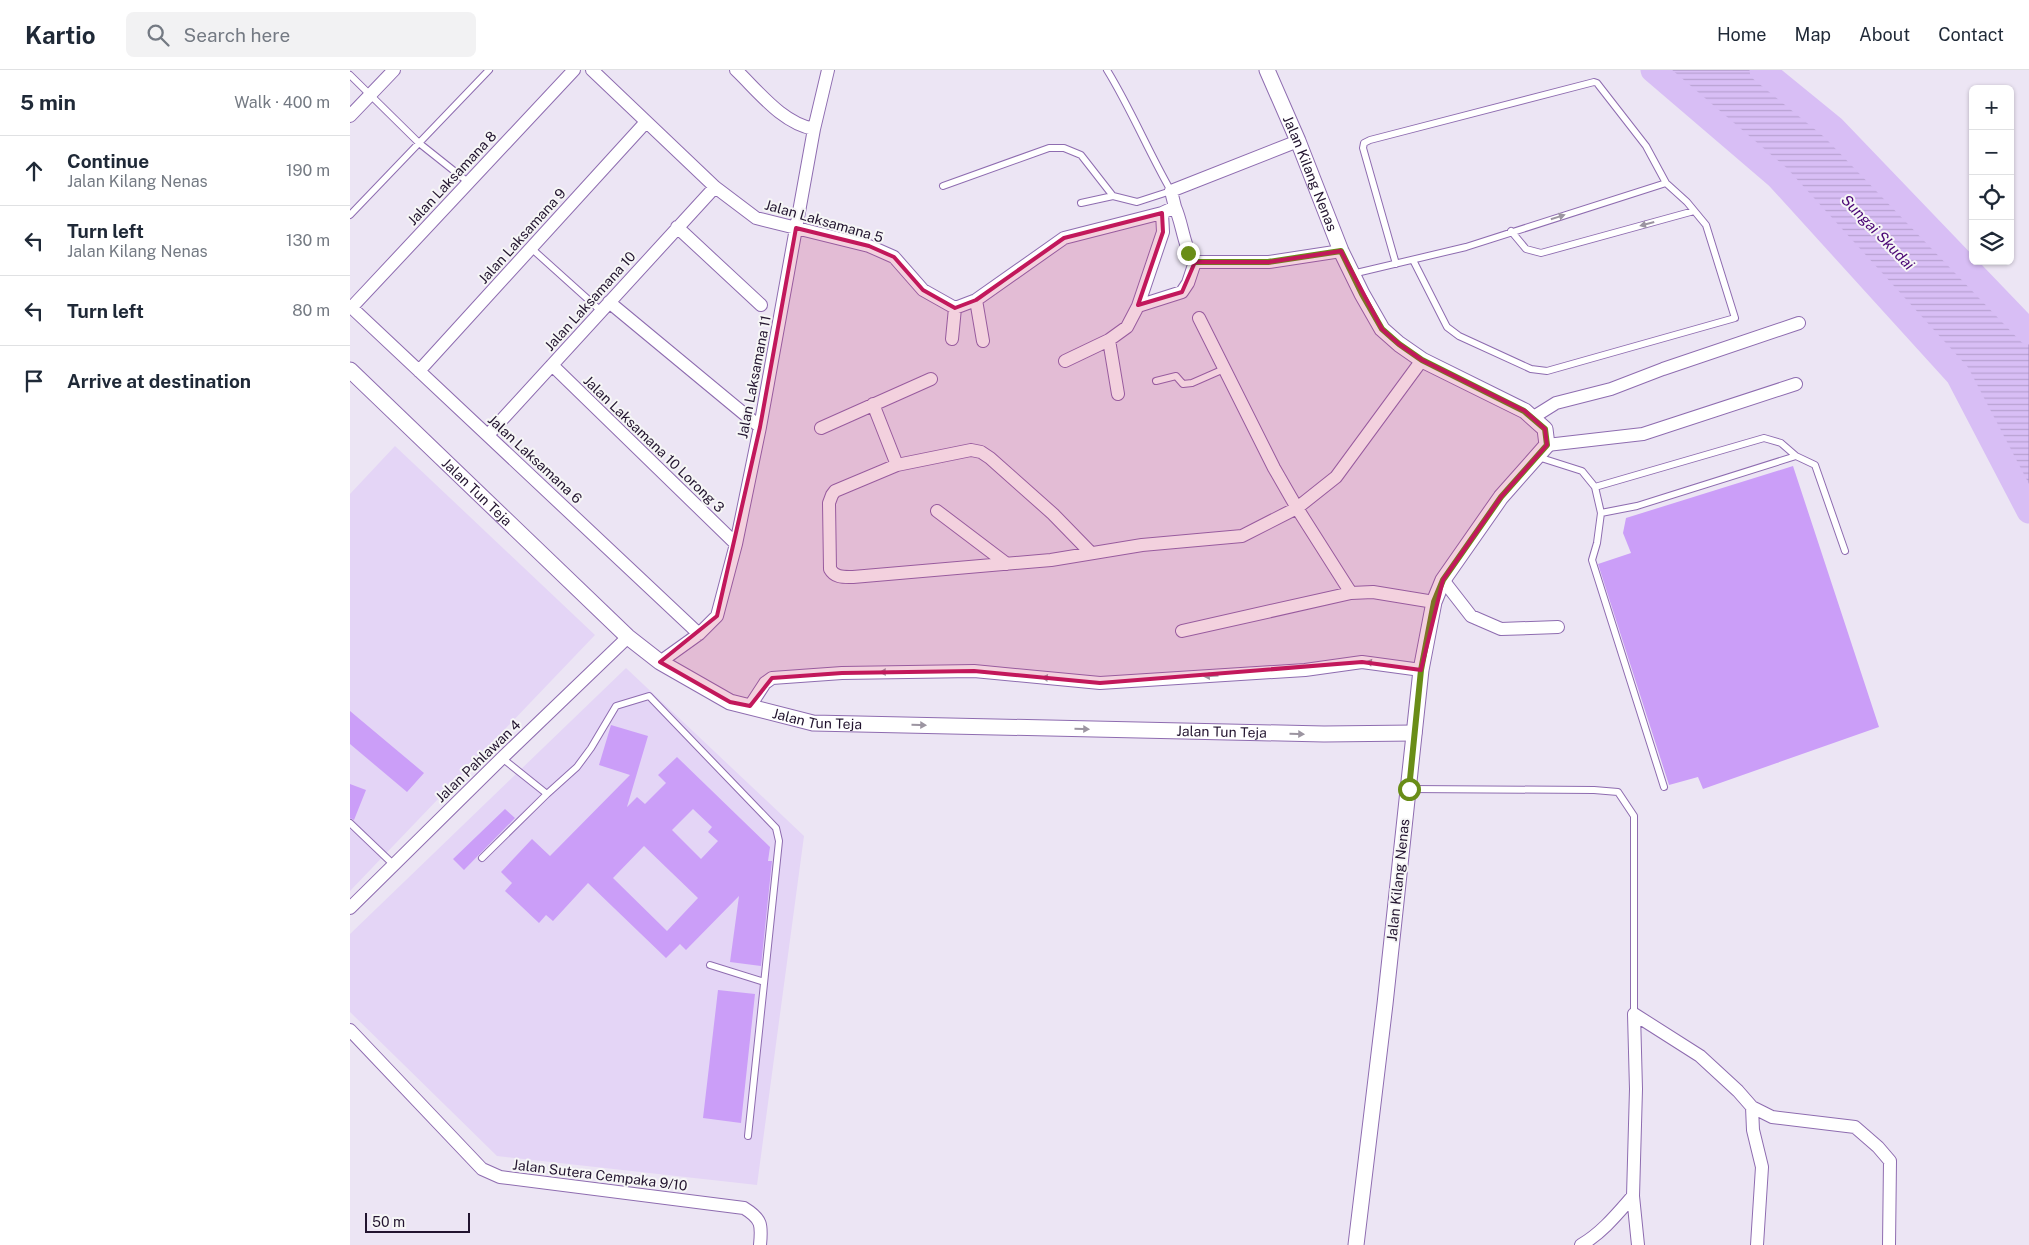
<!DOCTYPE html>
<meta charset="utf-8">
<style>
body{margin:0;font-family:"Public Sans",sans-serif;background:#f2f2f3;color:#1f2937}
.controls{position:absolute;right:15px;top:15px;display:grid;overflow:hidden;border-radius:8px;box-shadow:0 1px 4px #0004}
.controls button{width:45px;height:45px;display:grid;place-items:center;padding:0;border:0;border-bottom:1px solid #e0e1e3;background:#fff;color:#1f2937;font:25px sans-serif}
.scale{position:absolute;left:15px;bottom:12px;width:105px;box-sizing:border-box;padding-left:5px;border:2px solid #22142f;border-top:0;font-size:14px;line-height:18px;white-space:nowrap;color:#22142f;-webkit-text-stroke:4px #f6f6f6;paint-order:stroke}
.stop{position:absolute;width:15px;height:15px;margin:-11px;border:4px solid #698d17;border-radius:50%;background:#fff}
.stop.end{background:#698d17;border-color:#fff;box-shadow:0 1px 5px #0008}
.list{margin:0;padding:0;list-style:none}
h2{display:flex;justify-content:space-between;align-items:center;height:65px;margin:0;padding:0 20px;font-size:21px}
h2 small{font-size:16px;font-weight:400;color:#747a83}
.list li{display:grid;grid-template-columns:32px 1fr auto;gap:15px;align-items:center;box-sizing:border-box;height:70px;padding:0 20px;border-top:1px solid #e0e1e3}
.list b{display:block;font-size:19px;white-space:nowrap}
.list p{margin:0;font-size:16px;white-space:nowrap;color:#747a83}
.list em{font-size:16px;font-style:normal;color:#747a83}
.icon{flex:none;width:28px;height:28px;fill:none;stroke:currentColor;stroke-width:2;stroke-linecap:round;stroke-linejoin:round}
.map{position:relative;flex:none;width:1679px;height:1175px;overflow:hidden}
header{display:flex;align-items:center;gap:30px;box-sizing:border-box;height:70px;padding:0 25px;background:#fff;border-bottom:1px solid #e0e1e3}
header strong{font-size:24px}
nav{display:flex;gap:28px;margin-inline-start:auto;font-size:18px}
.search{width:350px;height:45px;background:#f2f2f3;display:flex;align-items:center;gap:12px;box-sizing:border-box;padding:0 18px;border-radius:8px;color:#747a83;font-size:19px}
main{display:flex}
aside{flex:1;background:#fff}
.map>svg:first-child{display:block}
</style>
<header>
<strong>Kartio</strong>
<div class="search"><svg class="icon" aria-label="search" viewBox="0 0 24 24"><circle cx="10" cy="10" r="6"/><path d="M15 15l6 6"/></svg>Search here</div>
<nav><a>Home</a><a>Map</a><a>About</a><a>Contact</a></nav>
</header>
<main>
<aside>
<h2>5 min<small>Walk · 400 m</small></h2>
<ul class="list">
<li><svg class="icon" aria-label="ahead" viewBox="0 0 24 24"><path d="M12 20V5M6 11l6-6 6 6"/></svg><div><b>Continue</b><p>Jalan Kilang Nenas</p></div><em>190 m</em></li>
<li><svg class="icon" aria-label="left" viewBox="0 0 24 24"><path d="M17 20v-9H6M10 6l-5 5 5 5"/></svg><div><b>Turn left</b><p>Jalan Kilang Nenas</p></div><em>130 m</em></li>
<li><svg class="icon" aria-label="left" viewBox="0 0 24 24"><path d="M17 20v-9H6M10 6l-5 5 5 5"/></svg><div><b>Turn left</b></div><em>80 m</em></li>
<li><svg class="icon" aria-label="arrive" viewBox="0 0 24 24"><path d="M6 21V4h12l-3 4 3 4H6"/></svg><div><b>Arrive at destination</b></div></li>
</ul>
</aside>
<div class="map">
<svg width="1679" height="1175" viewBox="0 0 1679 1175">
<defs>
<pattern id="water-rules" width="6" height="5" patternUnits="userSpaceOnUse" patternTransform="scale(1.25)"><rect width="6" height="5" fill="#d8bef5"/><path d="M0 2.5h6" fill="none" stroke="#b9a2d2"/></pattern>
</defs>
<rect width="100%" height="100%" fill="#ece5f4"/>
<path fill="#e4d5f6" d="M45,376L245,565L0,821V424Z
M276,598L454,766L407,1115L147,1086L0,942V864Z"/>
<path fill="url(#water-rules)" stroke="#a18bba" d="M1303,0H1412L1483,58L1679,262V441L1608,305L1428,107Z"/>
<g fill="none" stroke-linecap="round" stroke-linejoin="round">
<path stroke="#d8bef5" stroke-width="25" d="M1303,0L1428,107L1608,305L1679,441
M1412,0L1483,58L1679,262"/>
</g>
<path fill="#cb9ef8" fill-rule="evenodd" d="M1443,396L1529,657L1353,719L1348,707L1319,715L1248,494L1281,483L1273,463L1276,448Z
M0,641L74,703L57,722L0,674Z
M261,655L298,666L277,737L287,727L295,734L316,713L308,705L327,687L420,777L418,791H422L411,896L380,892L389,826L336,880L330,874L316,888L238,813L203,851L196,845L189,853L155,821L162,813L151,802L182,769L200,786L280,705L249,695ZM343,739L362,757L358,762L368,771L351,789L322,760ZM294,776L348,828L317,861L263,808Z
M0,714L16,720L4,750L0,748Z
M155,739L165,748L114,800L103,789Z
M368,920L405,924L391,1053L353,1048Z"/>
<g fill="none" stroke-linecap="round" stroke-linejoin="round">
<g stroke="#8e6cb0" stroke-width="8">
<path id="service" d="M0,5L69,73L118,112
M593,116L699,78H714L731,85L763,126
M731,133L763,126L787,132L821,121C798,81 781,39 757,0
M0,145L139,0
M1161,161L1176,179L1191,183L1344,141
M181,178L251,241
M1046,194L1013,78L1014,73L1020,70L1244,12L1247,13L1296,76L1316,113
M1002,204L1116,177L1316,113L1337,132L1356,155L1385,248L1197,301L1181,299L1109,266L1097,257L1063,190
M806,311L826,306L833,314L842,313L874,299
M1188,387L1232,401L1245,417L1251,443L1287,436L1446,386L1465,395L1495,481
M1245,417L1414,368L1431,373L1446,386
M1251,443L1247,473L1242,490L1314,717
M152,688L197,724L227,697L241,678L266,636L299,626L426,758L429,771L398,1066
M1059,719L1244,720L1268,722L1284,746V944
M0,753L44,795
M132,788L197,724
M360,895L414,912"/>
</g>
<g stroke="#8e6cb0" stroke-width="14">
<path id="minor" d="M242,0L365,117L406,148L519,176L544,187L573,220L605,238L626,230L714,168L812,143L825,137L821,121L948,71
M386,0C409,22 432,53 464,59
M0,46L44,0
M825,137C833,155 833,176 845,192H919L991,181
M327,157L411,235
M626,230L633,271
M259,232L410,357
M0,236L349,564
M788,236L832,222L838,213L845,192
M2,237L224,0
M849,248L924,398L947,438L1001,523
M602,269L605,238
M759,270L768,324
M715,291L759,270L777,257L788,236L813,162L812,143
M202,295L386,474
M69,301L296,52
M523,334L547,395
M1182,348L1206,333L1261,319L1313,299L1449,253
M471,358L581,309
M138,365L365,117
M1197,375L1293,364L1446,314
M587,441L657,494
M741,483L703,444L640,388L631,382L621,380L547,395L485,421L482,425L479,433L480,499C485,508 494,507 503,507L701,490L792,475L892,466L947,438L986,407L1072,290
M1093,510L1121,546L1151,559L1208,557
M832,561L1001,523L1023,522L1084,532
M310,592L349,564L367,546L386,474L410,357L464,59L478,0
M400,636L415,613L422,608L492,603L624,601L750,613L955,600L1012,592L1071,600
M0,838L152,688L278,567
M1284,944L1350,986L1388,1021L1402,1037L1422,1047L1505,1057L1528,1077L1540,1091L1539,1175
M1284,944L1286,1019L1283,1126L1288,1175
M0,960L132,1099L150,1107L394,1138C412,1149 412,1155 410,1175
M1402,1037L1403,1060L1412,1097L1407,1175
M1231,1175C1252,1163 1268,1143 1283,1126"/>
</g>
<g stroke="#8e6cb0" stroke-width="17">
<g id="tertiary">
<path id="s1" d="M917,0L948,71L991,181L1012,224L1032,259L1049,274L1072,290L1175,341L1195,359L1197,375L1151,427L1093,510L1084,532L1071,600L1035,934L1006,1175"/>
<path id="s2" d="M0,300L278,567L310,592L380,632L463,653L974,664L1064,663"/>
</g>
</g>
<use href="#service" stroke="#fff" stroke-width="6"/>
<use href="#minor" stroke="#fff" stroke-width="12"/>
<use href="#tertiary" stroke="#fff" stroke-width="15"/>
</g>
<defs><path id="oneway-solid" d="M-6-.8H1V-3.2L6.5 0L1 3.2V.8H-6Z" transform="scale(1.25)"/></defs>
<g fill="#9c95a1">
<use href="#oneway-solid" transform="translate(1208 147) rotate(-17)"/>
<use href="#oneway-solid" transform="translate(1297 154) rotate(165)"/>
<use href="#oneway-solid" transform="translate(1023 593) rotate(-172)"/>
<use href="#oneway-solid" transform="translate(537 602) rotate(179)"/>
<use href="#oneway-solid" transform="translate(861 606) rotate(176)"/>
<use href="#oneway-solid" transform="translate(699 608) rotate(-175)"/>
<use href="#oneway-solid" transform="translate(569 655) rotate(1)"/>
<use href="#oneway-solid" transform="translate(732 659) rotate(1)"/>
<use href="#oneway-solid" transform="translate(947 664) rotate(1)"/>
</g>
<g fill="none" stroke-linecap="round" stroke-linejoin="round">
<path stroke="#698d17" stroke-width="6" d="M838,183L844,192H918L991,181L1012,224L1032,259L1049,274L1072,290L1174,341L1195,359L1197,375L1151,427L1093,510L1084,532L1071,600L1059,719"/>
</g>
<path fill="#c2185b" fill-opacity="0.2" stroke="#c2185b" stroke-width="4" stroke-linejoin="round" d="M812,143L813,162L788,235L832,222L845,192H919L991,181L1032,259L1049,274L1072,290L1175,341L1195,359L1197,375L1151,427L1093,510L1071,600L1012,592L750,613L624,601L492,603L422,608L400,636L380,632L310,592L367,546L410,357L446,158L519,176L544,187L573,220L605,238L626,230L714,168Z"/>
<g text-anchor="middle" dominant-baseline="central" stroke-width="4" stroke-linejoin="round" paint-order="stroke">
<g font-size="14" fill="#22142f" stroke="#f6f6f6">
<text stroke="none"><textPath href="#s1" startOffset="112">Jalan Kilang Nenas</textPath></text>
<text transform="translate(102 108) rotate(-47)">Jalan Laksamana 8</text>
<text transform="translate(474 151) rotate(16)">Jalan Laksamana 5</text>
<text transform="translate(172 166) rotate(-48)">Jalan Laksamana 9</text>
<text transform="translate(240 231) rotate(-48)">Jalan Laksamana 10</text>
<text transform="translate(404 307) rotate(-79)">Jalan Laksamana 11</text>
<text transform="translate(304 374) rotate(44)">Jalan Laksamana 10 Lorong 3</text>
<text transform="translate(185 389) rotate(43)">Jalan Laksamana 6</text>
<text stroke="none"><textPath href="#s2" startOffset="176">Jalan Tun Teja</textPath></text>
<text stroke="none"><textPath href="#s2" startOffset="596">Jalan Tun Teja</textPath></text>
<text stroke="none"><textPath href="#s2" startOffset="1001">Jalan Tun Teja</textPath></text>
<text transform="translate(128 691) rotate(-44)">Jalan Pahlawan 4</text>
<text transform="translate(1048 810) rotate(-84)">Jalan Kilang Nenas</text>
<text transform="translate(250 1105) rotate(7)">Jalan Sutera Cempaka 9/10</text>
</g>
<g font-size="15" font-style="italic" fill="#4c0876" stroke="#f6f6f6">
<text transform="translate(1528 162) rotate(46)">Sungai Skudai</text>
</g>
</g>
</svg>
<div class="controls">
<button>+</button>
<button>−</button>
<button><svg class="icon" aria-label="locate" viewBox="0 0 24 24"><circle cx="12" cy="12" r="6"/><path d="M12 2v4M12 18v4M2 12h4M18 12h4"/></svg></button>
<button><svg class="icon" aria-label="layers" viewBox="0 0 24 24"><path d="M12 4l9 5-9 5-9-5zM3 14l9 5 9-5"/></svg></button>
</div>
<div class="scale">50 m</div>
<div class="stop" style="left:1059px;top:719px"></div>
<div class="stop end" style="left:838px;top:183px"></div>
</div>
</main>
